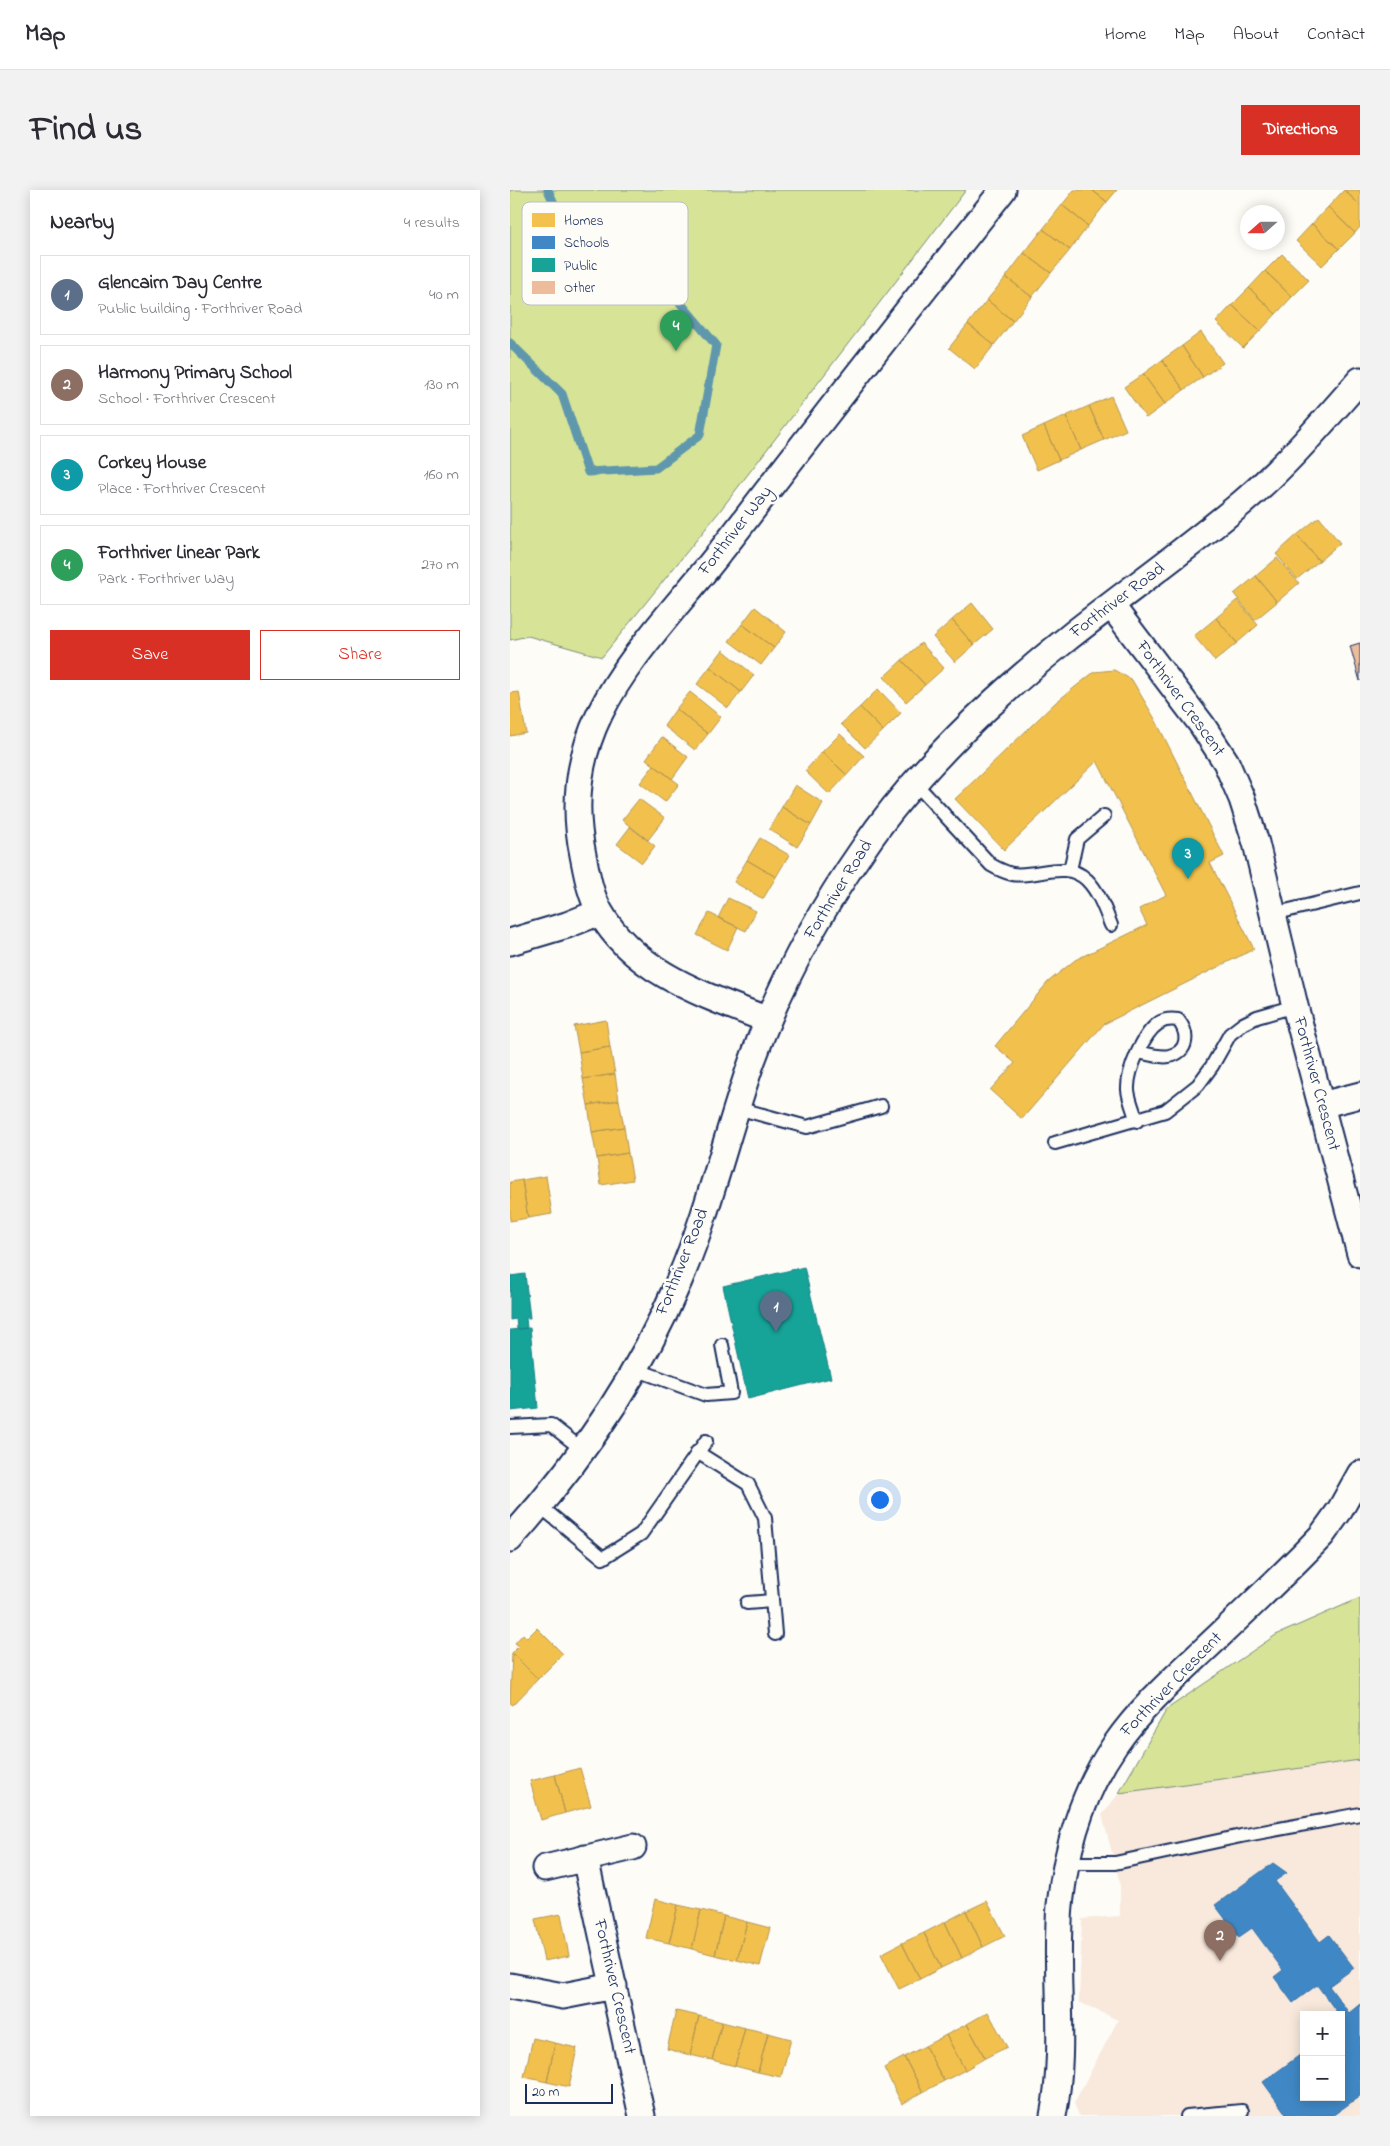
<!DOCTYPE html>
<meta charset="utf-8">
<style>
body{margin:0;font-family:"Indie Flower",sans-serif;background:#f2f2f3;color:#2b2b33}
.controls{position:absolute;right:15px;bottom:15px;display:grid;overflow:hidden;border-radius:0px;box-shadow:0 2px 12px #0003}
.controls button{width:45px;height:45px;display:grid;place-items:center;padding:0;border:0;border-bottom:1px solid #e1e1e2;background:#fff;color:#2b2b33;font:25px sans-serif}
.compass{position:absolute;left:730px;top:15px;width:45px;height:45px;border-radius:50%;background:#fff;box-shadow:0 2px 12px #0003;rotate:249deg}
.scale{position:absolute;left:15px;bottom:12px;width:88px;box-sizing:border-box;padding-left:5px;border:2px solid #1b2f5e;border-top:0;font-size:14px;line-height:18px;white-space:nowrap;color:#1b2f5e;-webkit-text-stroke:4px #fdfcf7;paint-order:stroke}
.you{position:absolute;left:369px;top:1309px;width:18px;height:18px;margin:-12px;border:4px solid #fff;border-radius:50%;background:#1a73e8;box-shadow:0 0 0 8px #1a73e833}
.badge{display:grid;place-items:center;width:32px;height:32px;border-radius:50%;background:#d93025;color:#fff;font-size:16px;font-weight:700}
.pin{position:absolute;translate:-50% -41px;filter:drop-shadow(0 1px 2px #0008)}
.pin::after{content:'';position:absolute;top:26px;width:18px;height:15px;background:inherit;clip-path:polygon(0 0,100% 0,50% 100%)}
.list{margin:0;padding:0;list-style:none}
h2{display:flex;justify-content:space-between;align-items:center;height:65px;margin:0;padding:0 20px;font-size:21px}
h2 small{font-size:16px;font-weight:400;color:#7c7c81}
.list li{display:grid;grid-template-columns:32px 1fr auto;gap:15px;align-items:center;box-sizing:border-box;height:80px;margin:0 10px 10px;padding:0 10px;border:1px solid #e1e1e2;border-radius:0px}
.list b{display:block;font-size:19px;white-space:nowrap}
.list p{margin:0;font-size:16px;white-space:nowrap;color:#7c7c81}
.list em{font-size:16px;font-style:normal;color:#7c7c81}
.actions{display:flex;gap:10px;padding:15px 20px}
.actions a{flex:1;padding:11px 0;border:1px solid #d93025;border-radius:0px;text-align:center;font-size:18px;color:#d93025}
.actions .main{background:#d93025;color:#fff}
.map{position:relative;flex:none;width:850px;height:1926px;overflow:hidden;border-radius:0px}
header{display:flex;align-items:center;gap:30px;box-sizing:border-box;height:70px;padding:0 25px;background:#fff;border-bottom:1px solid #e1e1e2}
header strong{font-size:24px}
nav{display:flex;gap:28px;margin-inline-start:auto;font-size:18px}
.intro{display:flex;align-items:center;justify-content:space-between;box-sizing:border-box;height:120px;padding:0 30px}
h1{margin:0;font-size:35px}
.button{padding:12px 22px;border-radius:0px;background:#d93025;color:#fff;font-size:18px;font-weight:700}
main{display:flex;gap:30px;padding:0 30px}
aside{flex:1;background:#fff;border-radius:0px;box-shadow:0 2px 12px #0003}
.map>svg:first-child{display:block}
</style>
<header>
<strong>Map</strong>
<nav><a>Home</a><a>Map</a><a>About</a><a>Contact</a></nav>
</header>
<div class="intro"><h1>Find us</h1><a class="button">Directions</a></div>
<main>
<aside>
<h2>Nearby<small>4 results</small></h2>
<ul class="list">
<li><span class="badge" style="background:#5c6f8a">1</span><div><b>Glencairn Day Centre</b><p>Public building · Forthriver Road</p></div><em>40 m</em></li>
<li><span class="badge" style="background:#8d6e63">2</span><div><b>Harmony Primary School</b><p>School · Forthriver Crescent</p></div><em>130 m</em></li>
<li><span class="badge" style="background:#0f9aa8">3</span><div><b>Corkey House</b><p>Place · Forthriver Crescent</p></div><em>160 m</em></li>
<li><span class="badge" style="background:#2e9e5b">4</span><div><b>Forthriver Linear Park</b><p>Park · Forthriver Way</p></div><em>270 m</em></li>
</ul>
<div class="actions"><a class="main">Save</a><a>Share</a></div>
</aside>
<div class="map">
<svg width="850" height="1926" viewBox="0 0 850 1926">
<rect width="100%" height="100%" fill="#fdfcf7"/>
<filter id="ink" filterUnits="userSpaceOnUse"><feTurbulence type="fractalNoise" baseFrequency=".02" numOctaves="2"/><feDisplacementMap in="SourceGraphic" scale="10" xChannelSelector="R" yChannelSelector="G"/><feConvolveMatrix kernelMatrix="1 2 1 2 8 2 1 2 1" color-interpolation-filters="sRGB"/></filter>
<g filter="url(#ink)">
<path fill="#f8e9dc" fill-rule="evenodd" d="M850,1570V1926H569L564,1913L608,1830L569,1812L572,1729L610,1726V1693L592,1625L609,1603ZM794,1825H831V1907H794Z"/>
<path fill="#d7e497" stroke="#798a7a" d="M0,0H456L209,322L92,467L18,446L0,450Z
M850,1408V1570L609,1603L657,1519L766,1445Z"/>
<path fill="#f2c14e" stroke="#b29553" d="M564,0H582L597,12L578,36L552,15Z
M582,0H607L597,12Z
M834,0H850V15Z
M834,0L850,15V37L845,43L818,17Z
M552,15L578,36L560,60L533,39Z
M818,17L845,43L829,59L802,34Z
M802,34L829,59L812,76L786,51Z
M533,39L560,60L541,83L514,63Z
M514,63L541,83L522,107L496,87Z
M772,64L799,90L782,107L755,81Z
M755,81L782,107L766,124L739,98Z
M496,87L522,107L503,131L477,110Z
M739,98L766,124L750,141L722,115Z
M477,110L503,131L484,155L458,134Z
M722,115L750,141L733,158L706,132Z
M458,134L484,155L465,179L439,158Z
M691,142L713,173L693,187L672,156Z
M672,156L693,187L674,200L652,170Z
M652,170L674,200L655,214L633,184Z
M633,184L655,214L636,228L614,197Z
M601,206L616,240L594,250L579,216Z
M579,216L594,250L571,260L556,226Z
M556,226L571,260L549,270L534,236Z
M534,236L549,270L527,280L512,246Z
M809,327L830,353L809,371L787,345Z
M787,345L809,371L787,389L766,364Z
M767,368L789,393L767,412L746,386Z
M746,386L767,412L745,430L724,404Z
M727,410L748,435L727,453L706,428Z
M462,413L483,439L464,455L442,430Z
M245,417L276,442L264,458L232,434Z
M706,428L727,453L705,471L684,446Z
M442,430L464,455L445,472L423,447Z
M232,434L264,458L251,475L219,451Z
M411,453L434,478L415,495L392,470Z
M213,460L244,485L231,502L200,477Z
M392,470L415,495L396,512L374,487Z
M200,477L231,502L218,518L187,494Z
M604,480L622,490L645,529L714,666L700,673L744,759L594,834L512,929L480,900L505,873L485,856L538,792L565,770L637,735L629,719L656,705L587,571L494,660L445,609L545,513L584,482Z
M368,499L391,523L373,541L350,517Z
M9,502L16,543L0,546V503Z
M180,502L211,527L198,544L166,519Z
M350,517L373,541L355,558L331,534Z
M166,519L198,544L185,560L154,536Z
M330,544L354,566L337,585L312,562Z
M152,547L178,567L162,589L136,569Z
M312,562L337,585L319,604L295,581Z
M144,575L169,594L155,612L130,593Z
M285,595L313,613L301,635L272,617Z
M129,609L155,628L138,650L112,630Z
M272,617L301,635L287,657L259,639Z
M120,637L145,656L132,673L107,654Z
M250,648L279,665L266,687L237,670Z
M237,670L266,687L253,709L224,692Z
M218,708L246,721L236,741L208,728Z
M199,723L228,737L217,760L187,745Z
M96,830L100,857L69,862L64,836Z
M100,857L105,884L73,889L69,862Z
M105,884L109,910L78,915L73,889Z
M109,910L114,937L82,942L78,915Z
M114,937L118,963L87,968L82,942Z
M118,963L123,990L91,995L87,968Z
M36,986L42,1024L18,1028L12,990Z
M12,990L18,1028L0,1031V992Z
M27,1438L53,1464L28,1489L2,1463L9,1456L5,1453L13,1444L17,1448Z
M2,1463L28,1489L3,1515L0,1513Z
M70,1578L81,1616L55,1623L45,1585Z
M45,1585L55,1623L31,1630L20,1591Z
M145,1709L168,1715L159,1753L136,1748Z
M477,1711L495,1746L473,1757L456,1721Z
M168,1715L191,1720L182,1759L159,1753Z
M191,1720L214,1726L205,1765L182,1759Z
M456,1721L473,1757L452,1768L435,1732Z
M51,1724L59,1766L34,1771L25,1729Z
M214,1726L237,1732L227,1770L205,1765Z
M237,1732L260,1738L250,1776L227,1770Z
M435,1732L452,1768L431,1778L414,1743Z
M414,1743L431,1778L410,1789L392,1753Z
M392,1753L410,1789L389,1799L371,1764Z
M166,1821L189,1826L180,1865L157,1859Z
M478,1822L497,1857L475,1868L457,1834Z
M189,1826L212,1832L202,1870L180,1865Z
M212,1832L235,1838L225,1876L202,1870Z
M457,1834L475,1868L455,1880L436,1845Z
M235,1838L258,1843L248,1882L225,1876Z
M258,1843L281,1849L271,1887L248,1882Z
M436,1845L455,1880L434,1891L415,1856Z
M23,1848L45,1853L37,1892L14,1887Z
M45,1853L67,1858L59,1897L37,1892Z
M415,1856L434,1891L413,1902L394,1867Z
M394,1867L413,1902L392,1914L374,1878Z"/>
<path fill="#3f88c5" stroke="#346da6" d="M763,1673L777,1683L765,1691L810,1752L819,1745L844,1778L819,1796L839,1823L850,1814V1906L822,1926H774L776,1924L753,1892L794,1862V1907H831V1835L835,1832L831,1825H829L807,1795L783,1813L764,1787L773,1780L742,1738L729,1747L705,1715Z"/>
<path fill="#17a398" stroke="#188087" d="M294,1077L321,1188L238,1209L213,1096Z
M15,1084L20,1128H16L17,1138L7,1139L6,1129L0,1130V1086Z
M20,1138L28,1218L0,1221V1140Z"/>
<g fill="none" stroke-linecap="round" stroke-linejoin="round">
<path stroke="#5e97ad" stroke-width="9" d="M0,153L52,204L78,282L146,278L190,245L206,155L150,89L67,64L38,0"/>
</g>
<path fill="#ecbc9c" stroke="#1b2f5e" d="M850,453V491L840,456Z"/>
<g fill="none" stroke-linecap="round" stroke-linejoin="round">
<g stroke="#1b2f5e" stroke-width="16">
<path id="service" d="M404,592L481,675C488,679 494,682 502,684C527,688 555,669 577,690C589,702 595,720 601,735
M560,680L567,649L594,626
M763,724L850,703
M227,918L297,937L371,916
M627,931C624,921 619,910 618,900C617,882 633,843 649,833C655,829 661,829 668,830C679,843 679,862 659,866C651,868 637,864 628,862
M545,953L655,921L688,895L702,876L720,844L733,834L747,827L785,816
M125,1179L196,1205L221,1203L212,1155
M0,1237L41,1235L73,1260
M187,1262L238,1294L255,1328L265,1444
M30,1316L93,1368L131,1344L196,1251
M237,1413L262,1411
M557,1673H605L731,1646L850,1624
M677,1926L732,1921"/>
</g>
<g stroke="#1b2f5e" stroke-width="29">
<path id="minor" d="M601,415L692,535L716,572L732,609L746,653L785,816L850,1064
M0,752L57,735L90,722
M258,830C197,806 125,784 90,722C80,704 77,685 73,665C50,554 107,486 174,406C197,379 219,351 241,322C324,214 408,107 493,0
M811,915L850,905
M0,1349C69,1273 129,1186 169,1091C199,1021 216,946 241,874C268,798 307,725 353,659C405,582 486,505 558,448C616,402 676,360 733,312C776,276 813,232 850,190
M75,1668L132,1926
M35,1678L123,1657
M0,1796L53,1806L104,1796
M543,1926C557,1856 544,1785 550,1715C556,1659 573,1601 605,1555C629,1520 662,1490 693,1461C733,1423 774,1385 812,1345L830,1320L850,1284"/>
</g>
<use href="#service" stroke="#fdfcf7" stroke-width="12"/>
<use href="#minor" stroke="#fdfcf7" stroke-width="25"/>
</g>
</g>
<g text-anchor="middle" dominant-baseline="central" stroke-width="5" stroke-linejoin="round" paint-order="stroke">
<g font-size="18" fill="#1b2f5e" stroke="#fdfcf7">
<text transform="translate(226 341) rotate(-52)">Forthriver Way</text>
<text transform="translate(608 411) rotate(-37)">Forthriver Road</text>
<text transform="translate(670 509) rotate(54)">Forthriver Crescent</text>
<text transform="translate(329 700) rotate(-58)">Forthriver Road</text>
<text transform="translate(806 894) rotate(75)">Forthriver Crescent</text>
<text transform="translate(173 1072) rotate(-68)">Forthriver Road</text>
<text transform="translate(662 1495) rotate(-46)">Forthriver Crescent</text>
<text transform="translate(104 1797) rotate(77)">Forthriver Crescent</text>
</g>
</g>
<rect x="12" y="12" width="166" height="103" rx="8" fill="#fdfcf7" stroke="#b9bec9" stroke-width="1"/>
<rect x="22" y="23" width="23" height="14" fill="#f2c14e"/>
<rect x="22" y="46" width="23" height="13" fill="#3f88c5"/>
<rect x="22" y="68" width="23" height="14" fill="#17a398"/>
<rect x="22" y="91" width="23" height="13" fill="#ecbc9c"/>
<g font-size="14" fill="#1b2f5e">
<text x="54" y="35">Homes</text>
<text x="54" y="57">Schools</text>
<text x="54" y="80">Public</text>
<text x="54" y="102">Other</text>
</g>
</svg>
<div class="controls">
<button>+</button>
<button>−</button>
</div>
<svg class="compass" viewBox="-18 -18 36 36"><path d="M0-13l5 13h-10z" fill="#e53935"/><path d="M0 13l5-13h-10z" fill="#7c7c81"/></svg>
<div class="scale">20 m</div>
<div class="you"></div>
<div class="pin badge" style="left:266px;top:1142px;background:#5c6f8a">1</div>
<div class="pin badge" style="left:710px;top:1771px;background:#8d6e63">2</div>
<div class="pin badge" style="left:678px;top:689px;background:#0f9aa8">3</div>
<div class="pin badge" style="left:166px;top:161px;background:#2e9e5b">4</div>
</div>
</main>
